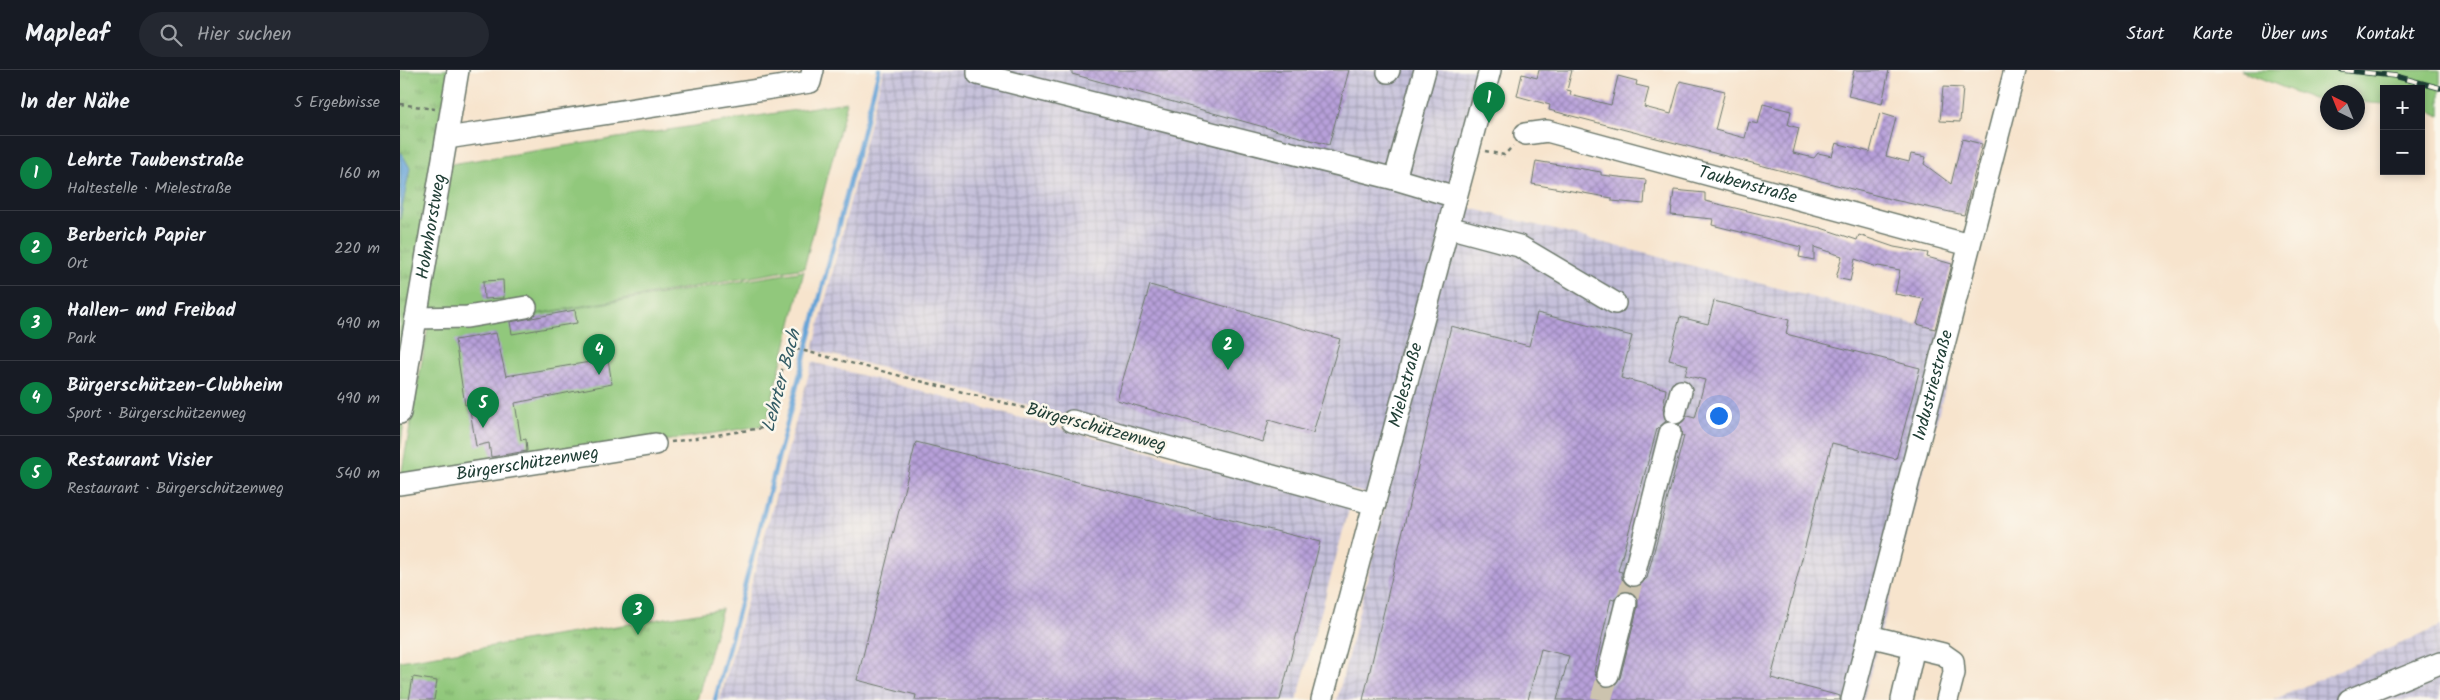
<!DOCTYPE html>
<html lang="de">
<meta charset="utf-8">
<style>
body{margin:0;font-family:Kalam,sans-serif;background:#242831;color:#f1f3f6}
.controls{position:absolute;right:15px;top:15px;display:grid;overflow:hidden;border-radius:0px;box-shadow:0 2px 8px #0003}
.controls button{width:45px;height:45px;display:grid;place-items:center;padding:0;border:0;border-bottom:1px solid #363941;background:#171b24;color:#f1f3f6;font:25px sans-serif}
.compass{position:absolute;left:1920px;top:15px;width:45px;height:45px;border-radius:50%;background:#171b24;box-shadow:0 2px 8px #0003;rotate:317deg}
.you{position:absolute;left:1318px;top:345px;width:18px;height:18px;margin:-12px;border:4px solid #fff;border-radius:50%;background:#1a73e8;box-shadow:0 0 0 8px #1a73e833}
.badge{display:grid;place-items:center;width:32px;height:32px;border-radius:50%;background:#0b8043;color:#fff;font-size:16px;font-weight:700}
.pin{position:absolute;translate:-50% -41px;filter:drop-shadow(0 1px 2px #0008)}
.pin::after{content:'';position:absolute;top:26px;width:18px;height:15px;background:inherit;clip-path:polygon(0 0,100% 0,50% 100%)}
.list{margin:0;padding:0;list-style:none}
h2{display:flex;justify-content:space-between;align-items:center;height:65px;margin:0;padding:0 20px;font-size:21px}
h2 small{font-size:16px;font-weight:400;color:#9ea1a6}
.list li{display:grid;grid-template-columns:32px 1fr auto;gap:15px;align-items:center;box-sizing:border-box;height:75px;padding:0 20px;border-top:1px solid #363941}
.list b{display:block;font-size:19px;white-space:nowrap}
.list p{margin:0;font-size:16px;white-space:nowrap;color:#9ea1a6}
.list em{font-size:16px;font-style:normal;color:#9ea1a6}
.icon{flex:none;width:28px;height:28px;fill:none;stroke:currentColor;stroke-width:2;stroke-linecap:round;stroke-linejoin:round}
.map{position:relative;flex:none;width:2040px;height:630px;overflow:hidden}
header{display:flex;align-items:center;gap:30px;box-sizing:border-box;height:70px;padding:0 25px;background:#171b24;border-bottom:1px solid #363941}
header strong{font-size:24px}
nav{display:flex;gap:28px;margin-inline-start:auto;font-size:18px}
.search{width:350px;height:45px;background:#242831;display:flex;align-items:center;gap:12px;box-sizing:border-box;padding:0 18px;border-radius:28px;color:#9ea1a6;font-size:19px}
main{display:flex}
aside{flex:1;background:#171b24}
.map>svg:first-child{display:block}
</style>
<header>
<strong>Mapleaf</strong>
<div class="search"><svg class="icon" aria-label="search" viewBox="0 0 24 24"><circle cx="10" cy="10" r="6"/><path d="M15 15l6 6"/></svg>Hier suchen</div>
<nav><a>Start</a><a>Karte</a><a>Über uns</a><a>Kontakt</a></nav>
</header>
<main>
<aside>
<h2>In der Nähe<small>5 Ergebnisse</small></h2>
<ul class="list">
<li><span class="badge">1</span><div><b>Lehrte Taubenstraße</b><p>Haltestelle · Mielestraße</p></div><em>160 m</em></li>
<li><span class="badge">2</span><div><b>Berberich Papier</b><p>Ort</p></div><em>220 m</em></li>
<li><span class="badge">3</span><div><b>Hallen- und Freibad</b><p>Park</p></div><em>490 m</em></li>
<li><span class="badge">4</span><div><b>Bürgerschützen-Clubheim</b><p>Sport · Bürgerschützenweg</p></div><em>490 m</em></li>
<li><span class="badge">5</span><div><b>Restaurant Visier</b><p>Restaurant · Bürgerschützenweg</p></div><em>540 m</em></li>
</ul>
</aside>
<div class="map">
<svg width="2040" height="630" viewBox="0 0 2040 630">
<defs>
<pattern id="industrial-grid" width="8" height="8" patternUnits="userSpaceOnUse" patternTransform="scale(1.25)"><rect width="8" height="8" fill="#c5c0da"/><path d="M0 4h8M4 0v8" fill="none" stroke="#9f9db2"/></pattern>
<pattern id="park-tufts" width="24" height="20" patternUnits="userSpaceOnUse" patternTransform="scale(1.25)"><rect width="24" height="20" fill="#91c87b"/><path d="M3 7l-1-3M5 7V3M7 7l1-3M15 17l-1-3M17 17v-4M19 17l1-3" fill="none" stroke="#76a466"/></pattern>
<pattern id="building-cross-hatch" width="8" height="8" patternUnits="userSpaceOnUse" patternTransform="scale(1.25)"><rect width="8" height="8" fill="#b8a0da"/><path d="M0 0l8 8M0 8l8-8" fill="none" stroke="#9584b2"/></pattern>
</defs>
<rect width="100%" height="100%" fill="#fbf7ec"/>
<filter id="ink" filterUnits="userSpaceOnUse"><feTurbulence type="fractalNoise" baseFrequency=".02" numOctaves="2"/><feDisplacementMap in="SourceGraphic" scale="10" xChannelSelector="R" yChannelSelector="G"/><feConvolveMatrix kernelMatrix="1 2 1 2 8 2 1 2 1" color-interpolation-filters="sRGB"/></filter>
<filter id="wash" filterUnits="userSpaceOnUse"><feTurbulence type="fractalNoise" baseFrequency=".0096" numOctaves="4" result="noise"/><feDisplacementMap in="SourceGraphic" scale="20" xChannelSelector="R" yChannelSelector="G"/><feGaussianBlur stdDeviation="1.12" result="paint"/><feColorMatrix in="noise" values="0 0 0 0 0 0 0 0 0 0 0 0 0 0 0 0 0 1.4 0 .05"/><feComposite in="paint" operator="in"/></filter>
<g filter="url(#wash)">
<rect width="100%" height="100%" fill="#f7e4cd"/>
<path fill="url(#industrial-grid)" d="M483,0H1096L1059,135L1535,259L1558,269L1463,630H937L987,429L413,280Z
M412,292L950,436L897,630H320Z
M2040,556V630H1873Z"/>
<path fill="#91c87b" stroke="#588258" d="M1840,0H2040V46L2021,37V19H1984V34L1958,32V22H1928L1927,30L1912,29Z
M447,32L404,198L119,247L404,201L368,346L360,356L7,411L1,406L27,263L51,94Z"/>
<path fill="url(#park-tufts)" stroke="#588258" d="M0,0H57L0,379Z
M322,539L297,630H0V591Z"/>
<path fill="#65a3d7" stroke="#427086" d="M1,82L10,98L0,149V83Z"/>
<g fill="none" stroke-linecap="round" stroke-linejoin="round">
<path stroke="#65a3d7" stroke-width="4.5" d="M315,630L479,0"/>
</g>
<g id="blocks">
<path fill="url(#building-cross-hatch)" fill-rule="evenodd" d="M672,0H949L929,75L672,4Z
M1139,0H1172L1167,20L1171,21L1170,25L1211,35L1218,6L1237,11L1236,15L1249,18L1244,37L1271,44L1280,11L1325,21L1315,60L1345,68L1349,52L1358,54L1363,34L1391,41L1388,55L1399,58L1393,83L1414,88L1418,83L1432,86L1436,73L1470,82L1480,43L1496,48L1486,86L1509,92L1511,84L1526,87L1524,94L1551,114L1562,69L1582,74L1564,145L1494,130L1149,40L1150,35L1117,26L1122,4L1137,8Z
M1454,0H1489L1482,34L1448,26Z
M1543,17L1563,18L1560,52L1540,51Z
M1136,91L1201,102V105L1246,110L1244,134L1212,131V128L1132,114Z
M1274,120L1305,123V131L1421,158L1457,170L1459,165L1494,177L1528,183L1527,187L1552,194L1535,259L1517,254L1524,229L1495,224L1500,200L1478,196L1477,197L1455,189L1450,211L1436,208L1442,186L1414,177V190L1399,187L1401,177L1312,155L1313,149L1271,145Z
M103,210L104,228L84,229L83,211Z
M750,215L940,269L913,363L869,350L863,372L717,330Z
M1314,231L1389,250L1386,264L1520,298L1496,389L1432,373L1371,608L1440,626V630H1157L1169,586L1141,579L1128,630H963L1051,256L1129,276L1137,243L1232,266L1221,308L1266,319L1263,339L1266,351L1257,359L1218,501L1222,502V509L1226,514L1237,517L1247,508L1284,366H1282L1279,355L1287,346L1295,348L1305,310L1285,305L1288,295L1269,290L1280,247L1308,254ZM1222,521L1234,524L1238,529V536L1220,608L1212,617H1205L1199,614L1194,601L1211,529L1214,530Z
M175,240L177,253L112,264L110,252Z
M96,263L106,306L208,289L212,314L115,333L121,370L126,369L127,381L91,387L89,373L76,376L69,334L65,335L55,270Z
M516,372L920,472L880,630H515L516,625L457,610Z
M13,607L37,611L34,630H9Z"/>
</g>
</g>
<g filter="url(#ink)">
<use href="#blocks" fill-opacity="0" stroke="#6b776a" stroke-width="1"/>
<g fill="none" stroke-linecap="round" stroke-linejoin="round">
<path stroke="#ccc3ae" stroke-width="21" stroke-dasharray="21 11" stroke-linecap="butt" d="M1226,533L1234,505
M1201,630L1208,605"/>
<g stroke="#6b776a" stroke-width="24">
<g id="minor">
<path d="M578,0V4L995,109"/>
<path d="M1025,0L995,109L1056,127"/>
<path d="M988,2L989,0"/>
<path id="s1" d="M1125,64L1147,61L1569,175"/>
<path d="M47,68L410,12L413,0"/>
<path d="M1048,157L1119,176L1215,233"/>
<path d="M16,248L67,247L126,237"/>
<path id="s2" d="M0,343L58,0"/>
<path d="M1275,343L1281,321"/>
<path d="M672,351L975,434"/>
<path id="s3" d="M0,414L255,374"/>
<path d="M1234,505L1270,363"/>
<path d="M1469,566L1543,584L1553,591L1554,603L1547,630"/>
<path d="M1208,605L1226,533"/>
<path id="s4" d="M922,630L1090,0"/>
<path id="s5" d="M1452,630L1615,0"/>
<path d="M1502,630L1514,577"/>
<path d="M1949,630L2040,593"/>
</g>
</g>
<path stroke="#6b776a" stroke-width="2.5" stroke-dasharray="4 4" stroke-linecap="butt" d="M0,34L35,39
M1085,81L1104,85L1113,76
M271,372L362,358L370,350L386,283L393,278L655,346"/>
<use href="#minor" stroke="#fff" stroke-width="21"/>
<g stroke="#1f3d34" stroke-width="5.5">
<path id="rail" d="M1942,0L1995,6L2040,18"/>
</g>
<use href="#rail" stroke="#fbf7ec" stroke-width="4" stroke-dasharray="11" stroke-linecap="butt"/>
</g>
</g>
<g text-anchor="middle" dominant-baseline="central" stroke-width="5" stroke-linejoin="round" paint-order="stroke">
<g font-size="18" fill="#1f3d34" stroke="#fbf7ec">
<text stroke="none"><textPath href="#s1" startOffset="230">Taubenstraße</textPath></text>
<text stroke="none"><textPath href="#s2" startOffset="189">Hohnhorstweg</textPath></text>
<text stroke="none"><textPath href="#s4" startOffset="326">Mielestraße</textPath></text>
<text stroke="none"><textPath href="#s5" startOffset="325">Industriestraße</textPath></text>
<text transform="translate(696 358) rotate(15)">Bürgerschützenweg</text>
<text stroke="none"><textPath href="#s3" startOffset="129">Bürgerschützenweg</textPath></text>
</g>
<g font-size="19" font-style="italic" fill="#345c65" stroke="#fbf7ec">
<text transform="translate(382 311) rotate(-75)">Lehrter Bach</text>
</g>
</g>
</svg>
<div class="controls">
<button>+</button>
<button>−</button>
</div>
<svg class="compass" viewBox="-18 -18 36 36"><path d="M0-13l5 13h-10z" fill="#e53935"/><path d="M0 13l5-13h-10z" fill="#9ea1a6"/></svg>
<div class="you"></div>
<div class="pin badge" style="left:1089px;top:53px">1</div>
<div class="pin badge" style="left:828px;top:300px">2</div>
<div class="pin badge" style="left:238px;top:565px">3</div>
<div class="pin badge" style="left:199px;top:305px">4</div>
<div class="pin badge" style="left:83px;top:358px">5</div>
</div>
</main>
